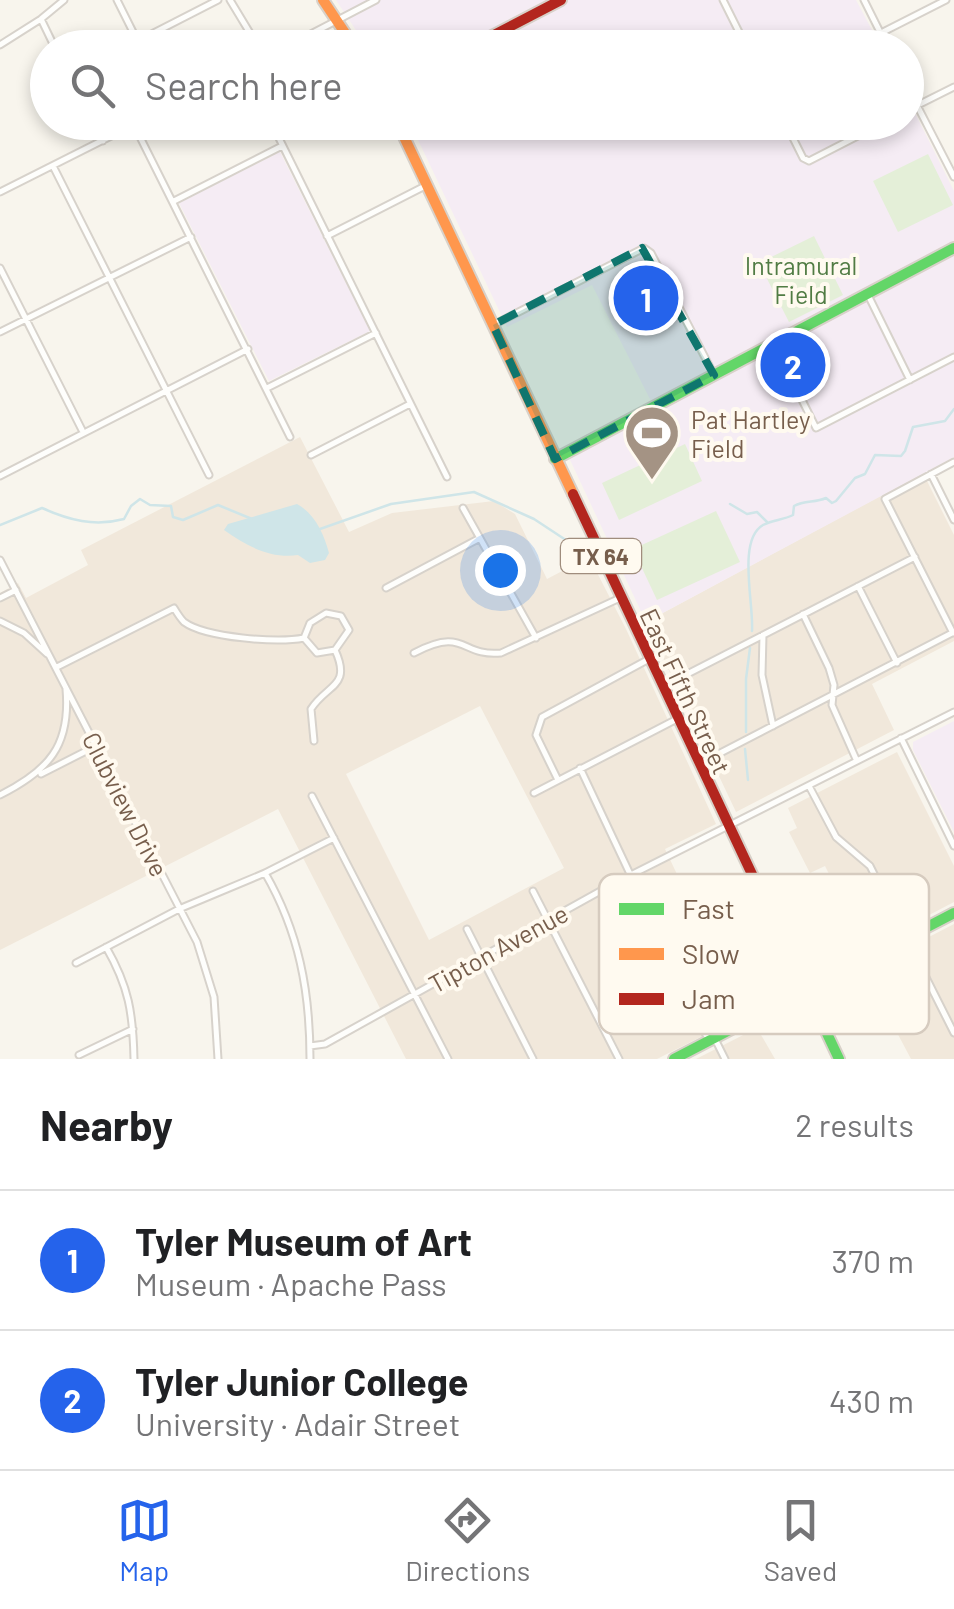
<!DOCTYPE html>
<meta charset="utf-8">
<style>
body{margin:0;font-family:Barlow,sans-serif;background:#f2f2f2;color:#202124}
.you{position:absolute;left:500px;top:570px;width:35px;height:35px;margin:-25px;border:8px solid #fff;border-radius:50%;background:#1a73e8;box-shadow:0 0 0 15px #1a73e833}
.badge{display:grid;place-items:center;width:65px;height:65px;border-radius:50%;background:#2563eb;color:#fff;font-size:32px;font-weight:700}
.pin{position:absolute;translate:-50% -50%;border:5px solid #fff;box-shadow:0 2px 10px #0006}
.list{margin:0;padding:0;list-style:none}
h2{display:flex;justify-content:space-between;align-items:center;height:130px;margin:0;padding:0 40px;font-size:42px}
h2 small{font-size:32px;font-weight:400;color:#757577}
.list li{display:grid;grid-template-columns:65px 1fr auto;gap:30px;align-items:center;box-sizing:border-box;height:140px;padding:0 40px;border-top:2px solid #e0e0e0}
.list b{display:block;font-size:38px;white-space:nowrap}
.list p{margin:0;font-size:32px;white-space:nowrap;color:#757577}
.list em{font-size:32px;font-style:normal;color:#757577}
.icon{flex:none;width:55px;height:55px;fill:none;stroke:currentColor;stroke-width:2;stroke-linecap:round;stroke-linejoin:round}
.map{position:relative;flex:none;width:954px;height:1059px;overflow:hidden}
.search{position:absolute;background:#fff;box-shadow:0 5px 15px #0003;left:30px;right:30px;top:30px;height:110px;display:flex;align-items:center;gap:25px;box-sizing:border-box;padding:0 35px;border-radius:55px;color:#757577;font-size:38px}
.sheet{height:410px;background:#fff}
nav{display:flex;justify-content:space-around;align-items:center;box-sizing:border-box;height:140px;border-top:2px solid #e0e0e0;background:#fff;font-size:28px;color:#757577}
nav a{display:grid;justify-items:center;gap:5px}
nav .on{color:#2563eb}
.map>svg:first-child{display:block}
</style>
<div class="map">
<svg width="954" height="1059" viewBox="0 0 954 1059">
<rect width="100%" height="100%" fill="#f8f5ed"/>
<path fill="#f1e8db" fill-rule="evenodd" d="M300,437L349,532L392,513L494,501L515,514L547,579L589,557L626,629L716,824L665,849L744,1015L657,1059H406L278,809L0,950V593L18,583L26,598L88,565L81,550ZM480,706L564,868L429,940L346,774Z
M923,473L954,535V641L872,684L894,730L736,812L646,622Z
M897,752L954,866V902L866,948L825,866L810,873L789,832L797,828L788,808Z
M954,924V1059H911L885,1010L893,1005L873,966Z
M757,1028L775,1059H696Z"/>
<path fill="#f5ecf4" d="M336,0H856L881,47H367Z
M907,97L954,191V457L646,622L564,447L652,403L592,285L507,327L410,123L906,122Z
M280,152L370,331L269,381L179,203Z
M954,721V832L913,750V742Z"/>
<path fill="#e4efd8" d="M928,154L953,205L898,232L873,181Z
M814,236L843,295L789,322L759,263Z
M685,444L702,481L619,520L602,483Z
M716,511L740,562L657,600L633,549Z"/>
<path fill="#cfe5e8" d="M297,504C315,514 324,534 329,553L325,560L310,563L298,555C271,559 246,546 224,530L228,524Z"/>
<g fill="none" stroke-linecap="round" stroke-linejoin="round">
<path stroke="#cfe5e8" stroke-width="2.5" d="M730,504L747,514L757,512L767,522
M0,525L42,508C69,520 94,527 124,519L131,506L140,499L150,505L171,506L173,517L183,520L218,505L252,519
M320,529L391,504L474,492L534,519L578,548L583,547
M752,631C754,604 737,540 763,525C772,520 783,520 793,515L794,506C805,500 815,503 826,498L832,503L836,501L855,478L865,474L875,455L901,456L905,451L913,427L945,421L954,409
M746,732V679L750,648
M745,749L748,780"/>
<g stroke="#d7d2cb" stroke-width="9">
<path id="street" d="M117,0L141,48
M230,0L259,48
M723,0L747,48
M864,0L888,48
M41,19L55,48
M881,33L946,0
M138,41L218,0
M0,45L41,19L64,0
M284,48L376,0
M906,84L954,177
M906,111L954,87
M94,122L103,141
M271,122L447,477
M785,122L803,158L809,161L885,122
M134,125L290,437
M53,166L209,475
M0,192L139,122
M174,201L282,146
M327,236L427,185
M0,268L82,430
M867,293L910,380
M493,325L644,248L651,253L714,375
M0,332L191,237
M773,342L816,428L954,357
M267,388L376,333
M311,455L410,404
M931,474L954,520
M0,476L248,349
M463,508L536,638
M0,560L197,942L214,997L218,1059
M858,586L897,663
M386,588L480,538
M0,598L16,590
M803,614L829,668L834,685L832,705L856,759
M0,621L24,633L47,654
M953,633L885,499L954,462
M763,635L762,675L773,726
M414,653C466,626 460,657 501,653L620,598
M57,667L174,608C177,613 180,618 184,622C206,638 278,643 304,638
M664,686L915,557
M901,738L954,846
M314,741L311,709C327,684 352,687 335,650L349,630L341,616L326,613L310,623L304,638L317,653L335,650
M701,763L954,632
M580,768L706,1035L717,1043L725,1059
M41,774L96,746
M558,780L536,735L542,717L649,659
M809,786L836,837L870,866L954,1033
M534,793L677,719
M0,795C48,771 71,746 66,689
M312,796L448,1059
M265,873C299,932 310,991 310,1059
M533,891L619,1059
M467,929L533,1059
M106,947C129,987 133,1013 134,1059
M76,963L179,909L265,873L334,838
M310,1046L325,1044L613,884L954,712
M79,1055L133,1029"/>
</g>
<g stroke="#d8d1c9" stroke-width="14">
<path id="fast" d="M555,459L954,248
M767,906L839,1059
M674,1059L954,913"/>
</g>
<g stroke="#d8d1c9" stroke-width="14">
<path id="slow" d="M323,0L355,48
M397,122L573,494"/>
</g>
<g stroke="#d8d1c9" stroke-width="14">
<path id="jam" d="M469,48L561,0
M573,494L767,906"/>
</g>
<use href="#street" stroke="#fefefc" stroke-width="5"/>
<use href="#fast" stroke="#63d668" stroke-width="10"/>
<use href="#slow" stroke="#ff974d" stroke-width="10"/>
<use href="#jam" stroke="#b3261e" stroke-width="10"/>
</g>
<path fill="#0f766e" fill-opacity="0.2" stroke="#0f766e" stroke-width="8" stroke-dasharray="20 12" stroke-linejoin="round" d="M642,248L714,375L555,459L493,325Z"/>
<defs>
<g id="stadium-pin" transform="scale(2.875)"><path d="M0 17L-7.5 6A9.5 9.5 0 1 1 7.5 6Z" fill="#a49384" stroke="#fffaf0"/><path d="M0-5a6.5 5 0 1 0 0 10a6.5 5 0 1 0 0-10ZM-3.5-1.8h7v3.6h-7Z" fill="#fff"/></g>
</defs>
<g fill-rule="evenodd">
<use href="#stadium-pin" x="652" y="433"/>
</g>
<g text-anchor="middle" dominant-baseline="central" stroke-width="8" stroke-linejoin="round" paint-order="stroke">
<rect fill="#fffaf0" stroke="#a08d7d" stroke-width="2.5" x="561" y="539" width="80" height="34" rx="8"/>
<g font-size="22" font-weight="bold" fill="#775e4c">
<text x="601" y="556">TX 64</text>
</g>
<g font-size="25" fill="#517c44" stroke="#fffaf0">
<text x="801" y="265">Intramural<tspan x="801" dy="29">Field</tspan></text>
</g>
<g font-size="25" fill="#775e4c" stroke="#fffaf0" text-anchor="start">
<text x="691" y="419">Pat Hartley<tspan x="691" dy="29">Field</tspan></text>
</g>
<g font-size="25" fill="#775e4c" stroke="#fffaf0">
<text transform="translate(686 691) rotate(65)">East Fifth Street</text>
<text transform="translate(126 804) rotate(63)">Clubview Drive</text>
<text transform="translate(498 948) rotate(-29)">Tipton Avenue</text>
</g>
</g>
<rect x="599" y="874" width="330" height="160" rx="15" fill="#fffaf0" stroke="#d6cbbf" stroke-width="2.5"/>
<rect x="619" y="903" width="45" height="12" fill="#63d668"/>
<rect x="619" y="948" width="45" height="12" fill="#ff974d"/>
<rect x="619" y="993" width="45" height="12" fill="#b3261e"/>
<g font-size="28" fill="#775e4c">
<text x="682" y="919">Fast</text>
<text x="682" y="964">Slow</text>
<text x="682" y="1009">Jam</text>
</g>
</svg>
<div class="you"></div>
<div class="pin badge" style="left:646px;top:298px">1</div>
<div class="pin badge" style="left:793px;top:365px">2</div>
<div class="search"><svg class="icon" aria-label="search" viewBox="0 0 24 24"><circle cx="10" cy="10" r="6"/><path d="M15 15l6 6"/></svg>Search here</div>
</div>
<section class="sheet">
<h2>Nearby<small>2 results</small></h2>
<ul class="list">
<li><span class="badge">1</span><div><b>Tyler Museum of Art</b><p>Museum · Apache Pass</p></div><em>370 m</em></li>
<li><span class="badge">2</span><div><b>Tyler Junior College</b><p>University · Adair Street</p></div><em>430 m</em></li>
</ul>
</section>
<nav>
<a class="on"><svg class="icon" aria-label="map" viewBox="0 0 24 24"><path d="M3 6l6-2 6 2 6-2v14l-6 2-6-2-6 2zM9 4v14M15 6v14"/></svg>Map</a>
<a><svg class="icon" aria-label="directions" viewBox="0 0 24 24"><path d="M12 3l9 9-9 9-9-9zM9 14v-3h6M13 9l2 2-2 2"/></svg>Directions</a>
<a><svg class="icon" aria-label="saved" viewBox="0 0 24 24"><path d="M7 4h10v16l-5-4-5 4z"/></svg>Saved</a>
</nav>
